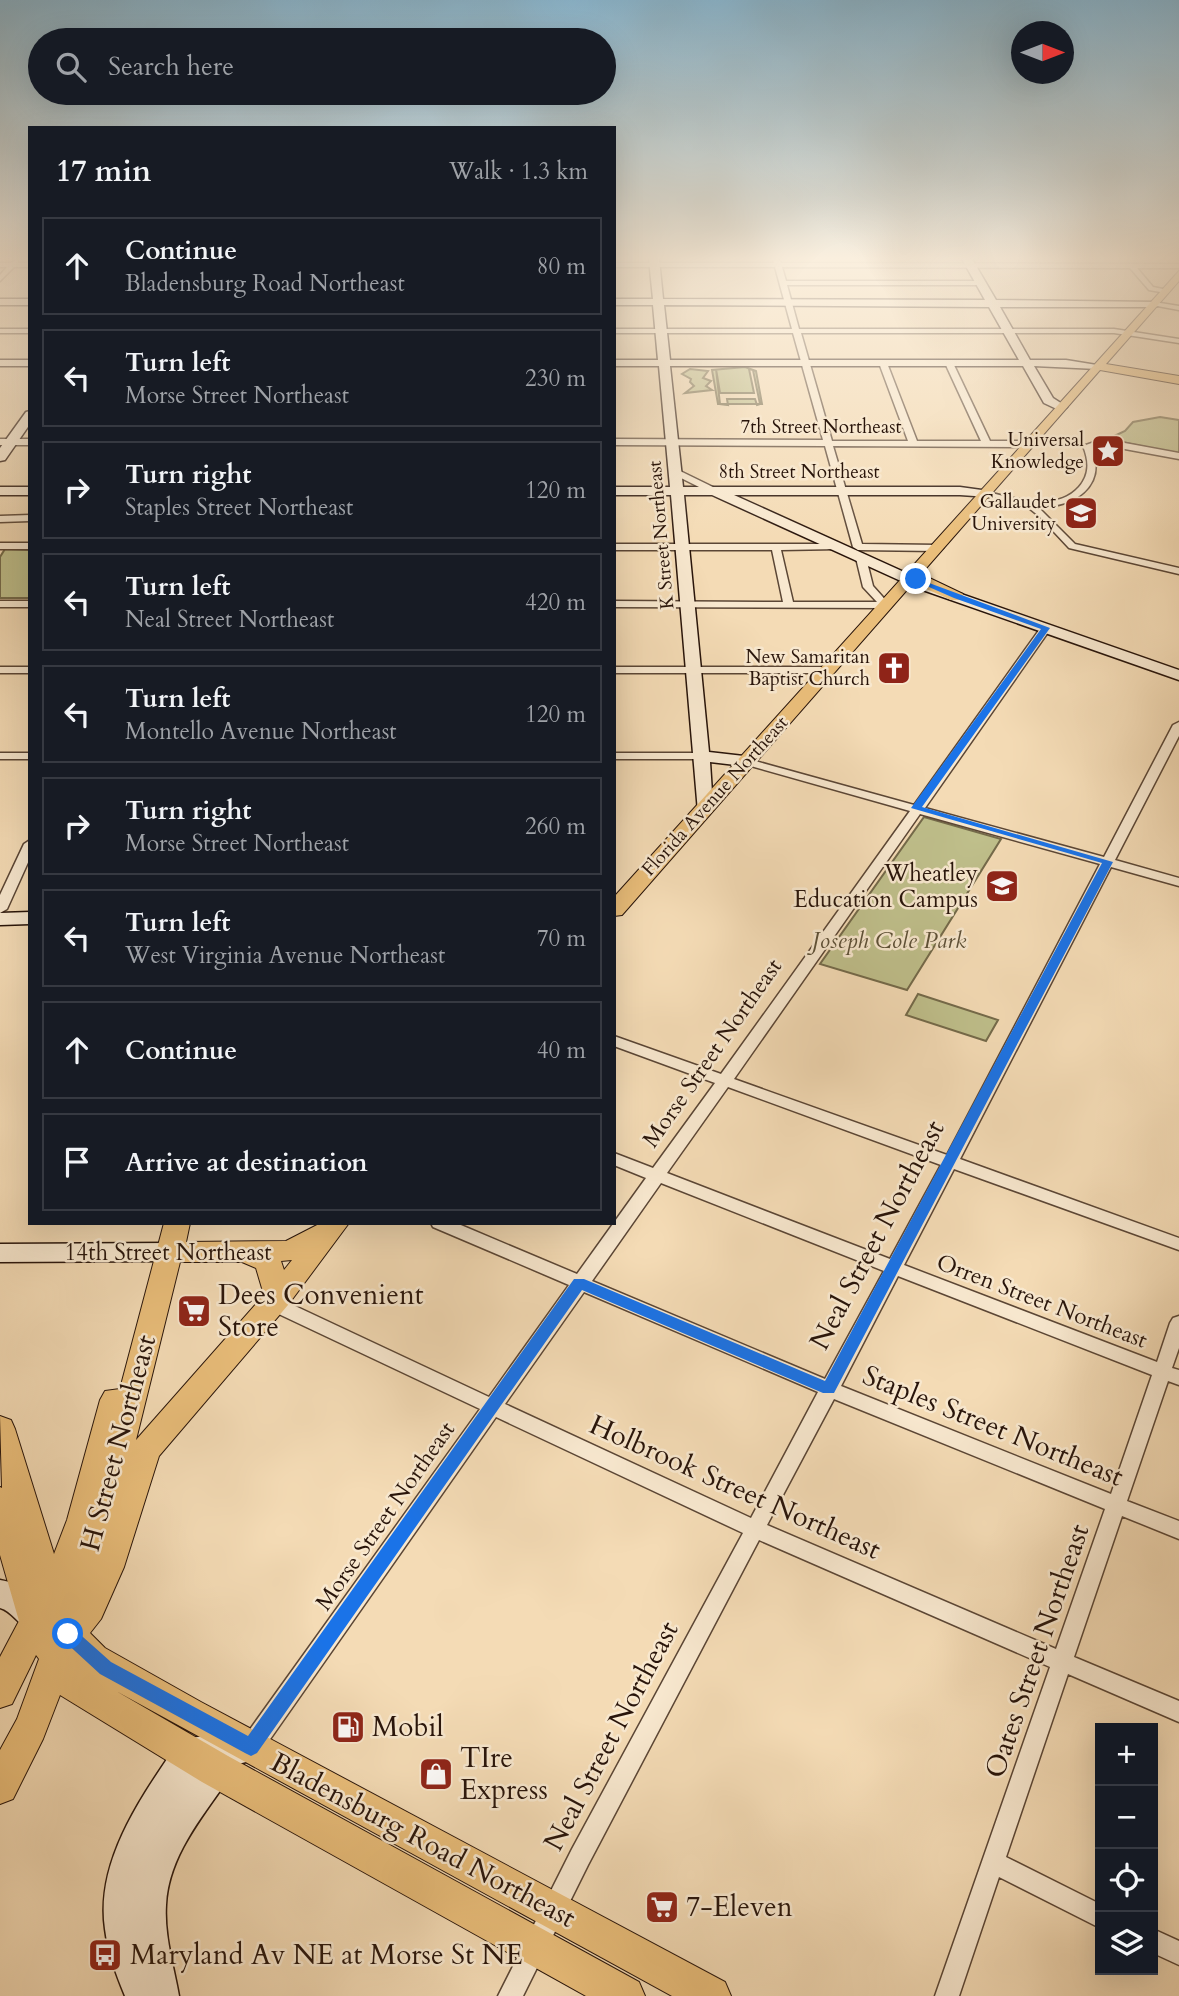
<!DOCTYPE html>
<meta charset="utf-8">
<style>
body{margin:0;font-family:Cardo,serif;background:#20242c;color:#f1f3f6}
.controls{position:absolute;right:21px;bottom:21px;display:grid;overflow:hidden;border-radius:0px;box-shadow:0 7px 28px #0002}
.controls button{width:63px;height:63px;display:grid;place-items:center;padding:0;border:0;border-bottom:2px solid #363941;background:#171b24;color:#f1f3f6;font:35px sans-serif}
.compass{position:absolute;left:1011px;top:21px;width:63px;height:63px;border-radius:50%;background:#171b24;box-shadow:0 7px 28px #0002;rotate:90deg}
.stop{position:absolute;width:21px;height:21px;margin:-16px;border:5px solid #1a73e8;border-radius:50%;background:#fff}
.stop.end{background:#1a73e8;border-color:#fff;box-shadow:0 2px 7px #0008}
.list{margin:0;padding:0;list-style:none}
h2{display:flex;justify-content:space-between;align-items:center;height:91px;margin:0;padding:0 28px;font-size:30px}
h2 small{font-size:23px;font-weight:400;color:#9ea1a6}
.list li{display:grid;grid-template-columns:46px 1fr auto;gap:21px;align-items:center;box-sizing:border-box;height:98px;margin:0 14px 14px;padding:0 14px;border:2px solid #363941;border-radius:0px}
.list b{display:block;font-size:26px;white-space:nowrap}
.list p{margin:0;font-size:23px;white-space:nowrap;color:#9ea1a6}
.list em{font-size:23px;font-style:normal;color:#9ea1a6}
.icon{flex:none;width:38px;height:38px;fill:none;stroke:currentColor;stroke-width:2;stroke-linecap:round;stroke-linejoin:round}
.map{position:relative;flex:none;width:1179px;height:1996px;overflow:hidden}
.search{position:absolute;background:#171b24;box-shadow:0 7px 28px #0002;left:28px;top:28px;width:588px;height:77px;display:flex;align-items:center;gap:18px;box-sizing:border-box;padding:0 24px;border-radius:38px;color:#9ea1a6;font-size:26px}
.panel{position:absolute;background:#171b24;box-shadow:0 7px 28px #0002;left:28px;top:126px;width:588px;height:1099px;border-radius:0px}
.map>svg:first-child{display:block}
</style>
<div class="map">
<svg width="1179" height="1996" viewBox="0 0 1179 1996">
<rect width="100%" height="100%" fill="#f4dbb5"/>
<filter id="stains"><feTurbulence type="fractalNoise" baseFrequency=".00286" numOctaves="4"/><feColorMatrix values="0 0 0 0 .2 0 0 0 0 .09 0 0 0 0 .02 0 0 0 .5 -.17"/></filter>
<radialGradient id="worn" r=".72"><stop offset=".6" stop-color="#630" stop-opacity="0"/><stop offset="1" stop-color="#630" stop-opacity=".3"/></radialGradient>
<path fill="#bfbf8b" stroke="#746a4a" stroke-width="2" fill-rule="evenodd" d="M745,367L756,371L762,404H718L712,370ZM716,369L720,393H754L749,369L753,370L760,404L757,405L755,399H727L728,405L720,404Z
M690,369L708,371L703,378L711,381L706,386L712,390L685,393L694,386L690,382L691,379L682,374Z
M1160,417L1179,420V454L1108,439L1125,431L1133,422Z
M5,549L30,550V598H0V557Z
M924,817L1001,839L907,990L820,964Z
M918,994L998,1020L986,1041L906,1015Z"/>
<g fill="none" stroke-linecap="round" stroke-linejoin="round">
<g stroke="#5b4635" stroke-width="3">
<path id="street" d="M18,259V263H30V267H14L0,281V275L7,267H0V263H11Z
M773,259H779L781,263L1179,264V268H1137L1153,287L1168,290L1166,293L1149,290L1130,268L782,267L786,281H980L983,283L980,285H787L799,329H1114L1179,339V343L1114,333H801L832,441H908L879,363L883,361L887,363L917,441H981L945,363L949,361L953,363L990,441H1027L1031,444L1027,447L833,446L862,544L938,545L943,548L938,551L858,550L853,547L825,446L614,445V439L823,440L793,333H614V329H792L775,267H614V263H774Z
M1154,302L1179,306V310L1152,305Z
M0,329H30V333H0Z
M0,439H30V445H0Z
M1103,439L1179,453V459L1103,445L1092,447C1107,488 1073,507 1038,507L1075,544L1179,568V574L1069,548L1039,516L1025,505L980,494L984,491C1013,498 1056,513 1079,487C1090,474 1089,461 1083,446Z
M676,469L719,490L720,492L713,494L673,474L672,472Z
M30,515V521L0,522V516Z
M0,543H30V549H0Z
M614,544H835L838,545V549L781,550L793,602H877L863,587L856,558L861,555L866,558L873,586L890,605L885,608L614,607V601L783,602L772,550H614Z
M0,601H30V607H0Z
M1046,625L1051,628L925,808L1104,857L1173,725L1179,722V736L1115,860L1179,878V886L1111,867L960,1159L1179,1238V1250L954,1169L904,1265L1157,1362L1170,1323L1173,1318L1179,1316V1348L1172,1368L1179,1370V1385L1168,1381L1127,1501L1179,1521V1539L1122,1516L1074,1657L1179,1701V1722L1068,1674L1006,1857L1100,1904V1928L999,1877L959,1996H935L1050,1667L759,1540L588,1865L523,1996H498L572,1849L743,1533L496,1417L259,1755L251,1758L243,1755L240,1747L243,1739L480,1409L266,1308L263,1303L266,1298L272,1296L278,1298L489,1397L569,1285L433,1227L431,1223H456L577,1274L646,1178L614,1165V1153L653,1168L715,1083L614,1046V1036L721,1074L910,811L740,763V759H748L914,805L1042,626ZM920,814L1100,864L947,1155L734,1079ZM728,1087L941,1165L890,1259L667,1173ZM661,1183L884,1271L825,1379L592,1281ZM898,1276L1152,1375L1111,1494L841,1386ZM584,1292L818,1392L751,1518L505,1404ZM834,1399L1105,1509L1056,1649L767,1525Z
M0,667H30V673H0Z
M614,667H827L832,670L827,673H614Z
M0,753H30V759H0Z
M614,753H701L707,756L701,759H614Z
M30,840V858L7,909L0,913V895L24,844Z
M1153,1929L1179,1941V1965L1153,1953Z"/>
</g>
<g stroke="#28140a" stroke-width="3">
<path id="secondary" d="M649,259H659L663,299L985,300L962,259H972L996,300L1158,302V306L1154,307H1000L1030,360H1066L1103,366L1097,369L1034,366L1053,398L1067,407L1061,411L1044,403L1023,366H670L683,487H960L989,491V497L960,495H734L924,581L1179,670V680L914,587L712,495H684L709,752L744,756L753,761L744,766L710,762L713,808L710,812H698L671,495H614V487H670L659,366H614V360H658L653,305H614V299H653ZM664,305L989,307L1019,360H670Z
M0,299H30V305H0Z
M0,360H30V366H0Z
M30,411V424L5,460L0,461V448L26,412Z
M0,487H30V495H0Z
M30,912V924L0,925V913Z
M169,1243L178,1245L181,1252L178,1259L169,1261L0,1262V1244Z
M0,1580C23,1584 37,1595 46,1616L42,1626L31,1630C18,1625 12,1611 0,1608Z
M251,1731L262,1736L267,1747L262,1758L238,1764L234,1777L227,1781C201,1818 168,1858 166,1905C164,1936 174,1967 179,1996H125C116,1974 108,1953 105,1929C95,1861 142,1796 178,1743L189,1738Z"/>
</g>
<g stroke="#28140a" stroke-width="2">
<path id="primary" d="M1179,271V281L1106,364L1179,376V384L1100,370L921,574L963,594V600H951L913,583L622,915L614,916V897Z
M164,1223H190L186,1242L286,1241L321,1223H349L288,1305L159,1456L124,1567L101,1619L90,1633L105,1648L201,1702L725,1982L731,1996H672L116,1691L228,1756L639,1982L645,1996H586L202,1782L60,1695L43,1739L13,1799L0,1804V1750L17,1719L39,1659L36,1655L12,1704L0,1708V1657L19,1621L0,1555V1487L2,1488L0,1416L11,1420L15,1429L54,1554L67,1520L100,1400L105,1391L120,1389ZM292,1260L284,1270L281,1261ZM180,1262H242L256,1268L264,1295L136,1440Z"/>
</g>
<use href="#street" fill="#f8e8cf" fill-rule="evenodd"/>
<use href="#secondary" fill="#f8e8cf" fill-rule="evenodd"/>
<use href="#primary" fill="#eabe7a" fill-rule="evenodd"/>
</g>
<linearGradient id="sky" x2="0" y2="1"><stop stop-color="#89b7d1"/><stop offset="0.48" stop-color="#faefde"/><stop offset="1" stop-color="#faefde" stop-opacity="0"/></linearGradient>
<rect width="1179" height="539" fill="url(#sky)"/>
<path fill="#1a73e8" d="M913,577L1050,628L922,807L1113,862L834,1393H823L582,1290L257,1753L251,1756L245,1753L100,1674L63,1640V1629H74L111,1662L248,1736L574,1279H584L825,1381L1102,863L911,808L1041,629L954,598L913,580Z"/>
<defs>
<g id="sight-square" transform="scale(1.75)"><rect x="-9" y="-9" width="18" height="18" rx="4" fill="#8f2418" stroke="#f8e8cf"/><path d="M0-6L1.8-2.2L6-1.7L2.9 1.2L3.7 5.4L0 3.3L-3.7 5.4L-2.9 1.2L-6-1.7L-1.8-2.2Z" fill="#fff"/></g>
<g id="university-square" transform="scale(1.75)"><rect x="-9" y="-9" width="18" height="18" rx="4" fill="#8f2418" stroke="#f8e8cf"/><path d="M0-5L7-2L0 1L-7-2ZM-4 1L0 2.5L4 1V4Q0 6-4 4Z" fill="#fff"/></g>
<g id="church-square" transform="scale(1.75)"><rect x="-9" y="-9" width="18" height="18" rx="4" fill="#8f2418" stroke="#f8e8cf"/><path d="M-1.2-6h2.4v3.5h3.3v2.4h-3.3V6h-2.4V-.1h-3.3v-2.4h3.3Z" fill="#fff"/></g>
<g id="school-square" transform="scale(1.75)"><rect x="-9" y="-9" width="18" height="18" rx="4" fill="#8f2418" stroke="#f8e8cf"/><path d="M0-5L7-2L0 1L-7-2ZM-4 1L0 2.5L4 1V4Q0 6-4 4Z" fill="#fff"/></g>
<g id="supermarket-square" transform="scale(1.75)"><rect x="-9" y="-9" width="18" height="18" rx="4" fill="#8f2418" stroke="#f8e8cf"/><path d="M-6-5.5h2.5l.6 2H6L4.5 2H-2.5L-4.4-4H-6ZM-1.5 3.2a1.3 1.3 0 1 0 .1 0ZM3 3.2a1.3 1.3 0 1 0 .1 0Z" fill="#fff"/></g>
<g id="fuel-square" transform="scale(1.75)"><rect x="-9" y="-9" width="18" height="18" rx="4" fill="#8f2418" stroke="#f8e8cf"/><path d="M-5.5-6h7V0h2V4h1.3V-2.5L3-4.5l.8-.8L6-3V5H2.5V1h-1V6h-7ZM-4.2-4.7v3.2H.2V-4.7Z" fill="#fff"/></g>
<g id="shop-square" transform="scale(1.75)"><rect x="-9" y="-9" width="18" height="18" rx="4" fill="#8f2418" stroke="#f8e8cf"/><path d="M-5-2.5h2.3a2.7 3.5 0 0 1 5.4 0H5L5.5 6h-11ZM-1.5-2.5h3a1.5 2.3 0 0 0-3 0Z" fill="#fff"/></g>
<g id="bus-square" transform="scale(1.75)"><rect x="-9" y="-9" width="18" height="18" rx="4" fill="#8f2418" stroke="#f8e8cf"/><path d="M-5-6H5V4H4V6H2V4H-2V6H-4V4H-5ZM-3.5-4V0h7V-4ZM-3.5 1.2v1.5H-2V1.2ZM2 1.2v1.5H3.5V1.2Z" fill="#fff"/></g>
</defs>
<g fill-rule="evenodd">
<use href="#sight-square" x="1108" y="451"/>
<use href="#university-square" x="1081" y="513"/>
<use href="#church-square" x="894" y="668"/>
<use href="#school-square" x="1002" y="886"/>
<use href="#supermarket-square" x="194" y="1311"/>
<use href="#fuel-square" x="348" y="1727"/>
<use href="#shop-square" x="436" y="1774"/>
<use href="#supermarket-square" x="662" y="1907"/>
<use href="#bus-square" x="105" y="1955"/>
</g>
<g text-anchor="middle" dominant-baseline="central" stroke-width="5" stroke-linejoin="round" paint-order="stroke">
<g font-size="19" fill="#28140a" stroke="#f8e8cf">
<text x="821" y="427">7th Street Northeast</text>
<text x="799" y="472">8th Street Northeast</text>
<text transform="translate(661 535) rotate(-95)">K Street Northeast</text>
<text transform="translate(715 796) rotate(-48)">Florida Avenue Northeast</text>
</g>
<g font-size="19" fill="#28140a" stroke="#f8e8cf" text-anchor="end">
<text x="1084" y="440">Universal<tspan x="1084" dy="22">Knowledge</tspan></text>
<text x="1056" y="502">Gallaudet<tspan x="1056" dy="22">University</tspan></text>
<text x="870" y="657">New Samaritan<tspan x="870" dy="22">Baptist Church</tspan></text>
</g>
<g font-size="23" fill="#28140a" stroke="#f8e8cf" text-anchor="end">
<text x="978" y="873">Wheatley<tspan x="978" dy="26">Education Campus</tspan></text>
</g>
<g font-size="23" font-style="italic" fill="#5d5037" stroke="#f8e8cf">
<text x="889" y="940">Joseph Cole Park</text>
</g>
<g font-size="23" fill="#28140a" stroke="#f8e8cf">
<text transform="translate(712 1053) rotate(-55)">Morse Street Northeast</text>
<text x="168" y="1252">14th Street Northeast</text>
<text transform="translate(1042 1301) rotate(21)">Orren Street Northeast</text>
<text transform="translate(385 1516) rotate(-55)">Morse Street Northeast</text>
</g>
<g font-size="28" fill="#28140a" stroke="#f8e8cf">
<text transform="translate(877 1235) rotate(-62)">Neal Street Northeast</text>
<text transform="translate(993 1426) rotate(22)">Staples Street Northeast</text>
<text transform="translate(118 1443) rotate(-75)">H Street Northeast</text>
<text transform="translate(735 1487) rotate(24)">Holbrook Street Northeast</text>
<text transform="translate(1037 1651) rotate(-71)">Oates Street Northeast</text>
<text transform="translate(611 1736) rotate(-62)">Neal Street Northeast</text>
<text transform="translate(423 1840) rotate(28)">Bladensburg Road Northeast</text>
</g>
<g font-size="28" fill="#28140a" stroke="#f8e8cf" text-anchor="start">
<text x="218" y="1295">Dees Convenient<tspan x="218" dy="32">Store</tspan></text>
<text x="372" y="1727">Mobil</text>
<text x="460" y="1758">TIre<tspan x="460" dy="32">Express</tspan></text>
<text x="686" y="1907">7-Eleven</text>
<text x="130" y="1955">Maryland Av NE at Morse St NE</text>
</g>
</g>
<rect width="100%" height="100%" filter="url(#stains)"/>
<rect width="100%" height="100%" fill="url(#worn)"/>
</svg>
<div class="controls">
<button>+</button>
<button>−</button>
<button><svg class="icon" aria-label="locate" viewBox="0 0 24 24"><circle cx="12" cy="12" r="6"/><path d="M12 2v4M12 18v4M2 12h4M18 12h4"/></svg></button>
<button><svg class="icon" aria-label="layers" viewBox="0 0 24 24"><path d="M12 4l9 5-9 5-9-5zM3 14l9 5 9-5"/></svg></button>
</div>
<svg class="compass" viewBox="-18 -18 36 36"><path d="M0-13l5 13h-10z" fill="#e53935"/><path d="M0 13l5-13h-10z" fill="#9ea1a6"/></svg>
<div class="stop" style="left:68px;top:1634px"></div>
<div class="stop end" style="left:916px;top:579px"></div>
<div class="search"><svg class="icon" aria-label="search" viewBox="0 0 24 24"><circle cx="10" cy="10" r="6"/><path d="M15 15l6 6"/></svg>Search here</div>
<section class="panel">
<h2>17 min<small>Walk · 1.3 km</small></h2>
<ul class="list">
<li><svg class="icon" aria-label="ahead" viewBox="0 0 24 24"><path d="M12 20V5M6 11l6-6 6 6"/></svg><div><b>Continue</b><p>Bladensburg Road Northeast</p></div><em>80 m</em></li>
<li><svg class="icon" aria-label="left" viewBox="0 0 24 24"><path d="M17 20v-9H6M10 6l-5 5 5 5"/></svg><div><b>Turn left</b><p>Morse Street Northeast</p></div><em>230 m</em></li>
<li><svg class="icon" aria-label="right" viewBox="0 0 24 24"><path d="M7 20v-9h11M14 6l5 5-5 5"/></svg><div><b>Turn right</b><p>Staples Street Northeast</p></div><em>120 m</em></li>
<li><svg class="icon" aria-label="left" viewBox="0 0 24 24"><path d="M17 20v-9H6M10 6l-5 5 5 5"/></svg><div><b>Turn left</b><p>Neal Street Northeast</p></div><em>420 m</em></li>
<li><svg class="icon" aria-label="left" viewBox="0 0 24 24"><path d="M17 20v-9H6M10 6l-5 5 5 5"/></svg><div><b>Turn left</b><p>Montello Avenue Northeast</p></div><em>120 m</em></li>
<li><svg class="icon" aria-label="right" viewBox="0 0 24 24"><path d="M7 20v-9h11M14 6l5 5-5 5"/></svg><div><b>Turn right</b><p>Morse Street Northeast</p></div><em>260 m</em></li>
<li><svg class="icon" aria-label="left" viewBox="0 0 24 24"><path d="M17 20v-9H6M10 6l-5 5 5 5"/></svg><div><b>Turn left</b><p>West Virginia Avenue Northeast</p></div><em>70 m</em></li>
<li><svg class="icon" aria-label="ahead" viewBox="0 0 24 24"><path d="M12 20V5M6 11l6-6 6 6"/></svg><div><b>Continue</b></div><em>40 m</em></li>
<li><svg class="icon" aria-label="arrive" viewBox="0 0 24 24"><path d="M6 21V4h12l-3 4 3 4H6"/></svg><div><b>Arrive at destination</b></div></li>
</ul>
</section>
</div>
